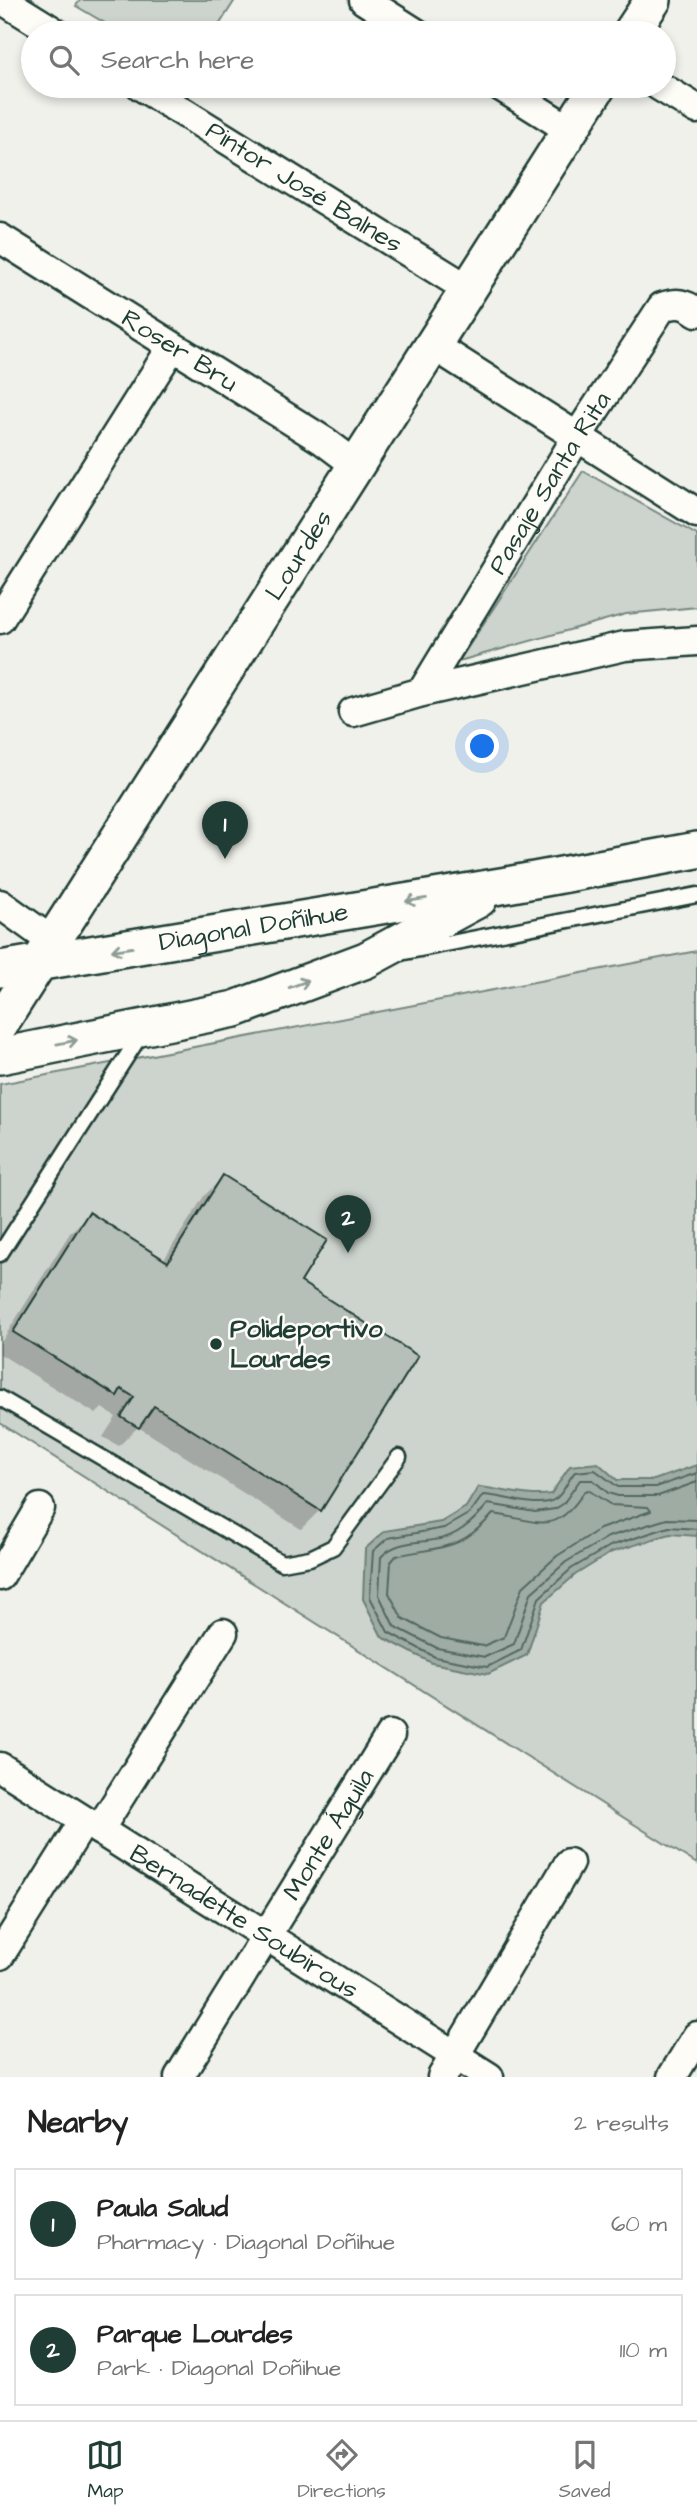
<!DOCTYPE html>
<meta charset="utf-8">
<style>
body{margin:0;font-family:"Architects Daughter",sans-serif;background:#f6f6f6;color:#222}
.you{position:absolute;left:483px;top:747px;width:24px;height:24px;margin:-18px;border:5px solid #fff;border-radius:50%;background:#1a73e8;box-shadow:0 0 0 10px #1a73e833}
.badge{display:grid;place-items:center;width:46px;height:46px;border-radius:50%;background:#1f3d34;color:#fff;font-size:23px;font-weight:700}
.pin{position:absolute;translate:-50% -58px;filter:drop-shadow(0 2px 4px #0008)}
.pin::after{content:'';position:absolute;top:37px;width:24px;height:21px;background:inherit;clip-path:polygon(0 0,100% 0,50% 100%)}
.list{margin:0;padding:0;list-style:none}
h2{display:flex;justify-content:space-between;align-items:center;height:91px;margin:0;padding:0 28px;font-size:30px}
h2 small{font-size:23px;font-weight:400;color:#767676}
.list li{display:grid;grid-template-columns:46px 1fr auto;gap:21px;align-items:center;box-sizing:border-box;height:112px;margin:0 14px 14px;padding:0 14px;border:2px solid #e0e0e0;border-radius:0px}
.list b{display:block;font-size:26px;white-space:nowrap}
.list p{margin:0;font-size:23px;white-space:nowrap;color:#767676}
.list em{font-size:23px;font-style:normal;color:#767676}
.icon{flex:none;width:38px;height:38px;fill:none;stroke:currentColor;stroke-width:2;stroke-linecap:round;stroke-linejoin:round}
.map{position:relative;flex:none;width:697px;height:2077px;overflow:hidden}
.search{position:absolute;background:#fff;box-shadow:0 4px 10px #0003;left:21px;right:21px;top:21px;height:77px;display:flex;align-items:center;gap:18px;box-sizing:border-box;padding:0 24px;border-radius:38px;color:#767676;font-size:26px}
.sheet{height:343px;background:#fff}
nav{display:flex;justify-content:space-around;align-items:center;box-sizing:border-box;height:98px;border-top:2px solid #e0e0e0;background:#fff;font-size:19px;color:#767676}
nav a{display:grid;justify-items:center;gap:4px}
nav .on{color:#1f3d34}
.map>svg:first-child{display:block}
</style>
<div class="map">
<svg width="697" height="2077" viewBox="0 0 697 2077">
<rect width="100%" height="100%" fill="#f0f1eb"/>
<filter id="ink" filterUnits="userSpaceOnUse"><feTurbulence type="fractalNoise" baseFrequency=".0143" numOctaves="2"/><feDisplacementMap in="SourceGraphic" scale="14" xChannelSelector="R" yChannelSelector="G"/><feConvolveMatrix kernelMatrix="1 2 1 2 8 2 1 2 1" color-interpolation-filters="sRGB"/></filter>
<g filter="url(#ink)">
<path fill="#cdd3cd" stroke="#768880" stroke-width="2" d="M80,0H235L214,33H122L76,6Z
M583,471L697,535V607L626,614L459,661Z
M697,951V1864L0,1423V1084Z"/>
<path fill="#9faca4" stroke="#6c8077" stroke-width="2" d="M598,1463L617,1480H654L697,1465V1536L670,1534L612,1552L575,1575L544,1602L527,1655L488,1674L432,1663L382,1637L363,1599L365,1549L385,1531L441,1522L466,1507L478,1487C503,1489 527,1498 551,1494L570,1466Z"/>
<path fill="#0003" d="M223,1177L298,1283L320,1510L301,1529L138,1427L119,1446L103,1437L116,1417L102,1408L96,1414L0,1354V1344L70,1233L89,1214L163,1261L204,1196Z"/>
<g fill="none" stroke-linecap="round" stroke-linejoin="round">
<path stroke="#526961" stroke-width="2" d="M697,1473L656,1487H618L595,1470L575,1472C568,1479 564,1494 555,1499C540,1510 502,1495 483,1495L470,1513L444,1528L388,1538L373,1551L370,1597L388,1632L435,1657L487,1667L521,1650L539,1598L571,1569L610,1546L669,1527L697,1529
M697,1482L658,1496H618L608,1493L593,1480H580L563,1504L555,1509L535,1512L488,1504C476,1518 463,1532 444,1538C421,1544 397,1539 381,1557L379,1595L394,1626L437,1648L485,1657L514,1644L531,1593L566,1562L608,1537L667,1519L697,1520
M588,1490L611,1505L648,1507L651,1511L600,1529L557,1556L523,1587L504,1637L483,1646L441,1638L402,1618L389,1593L391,1562L396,1556C441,1546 459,1552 493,1514C539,1520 554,1538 584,1492Z"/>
</g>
<path fill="#b6bfb8" stroke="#1f3d34" stroke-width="2" d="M223,1175L327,1240L301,1282L418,1356L321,1511L154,1406L139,1428L121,1417L134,1397L121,1389L117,1396L13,1332L89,1212L168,1262Z"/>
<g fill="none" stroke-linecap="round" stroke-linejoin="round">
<g stroke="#1f3d34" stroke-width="19">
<path id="service" d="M405,952L697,895
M0,1254L143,1031
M0,1398L282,1563L310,1558L333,1547L399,1457"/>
</g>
<g stroke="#1f3d34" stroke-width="33">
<g id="minor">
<path d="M3,0L56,33"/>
<path d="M364,0L416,33"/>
<path id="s1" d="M141,86L468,289"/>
<path d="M500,86L570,130"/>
<path d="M659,86L697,109"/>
<path id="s2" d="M0,238L324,441L356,465"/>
<path d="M433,345L697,513"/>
<path d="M0,619L172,347"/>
<path id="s3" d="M422,692L577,437L662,307C677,302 684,303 697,312"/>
<path d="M353,712L422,692L625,646L697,641"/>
<path d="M0,904L53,942"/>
<path d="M0,1576L40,1508"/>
<path id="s4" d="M0,1767L489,2077"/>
<path d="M99,1830L223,1633"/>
<path d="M0,1955L84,1821"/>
<path id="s5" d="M179,2077L390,1735"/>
<path d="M442,2077L569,1863"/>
<path d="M672,2077L697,2036"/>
</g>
</g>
<g stroke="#1f3d34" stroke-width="40">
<g id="tertiary">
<path d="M631,33L653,0"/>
<path id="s6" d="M0,969L507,885L697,850"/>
<path id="s7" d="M0,1024L598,86"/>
<path d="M0,1056L235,1009L366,960L479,899"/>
</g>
</g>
<use href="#service" stroke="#fdfcf7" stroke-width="14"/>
<use href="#minor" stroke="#fdfcf7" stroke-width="28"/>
<use href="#tertiary" stroke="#fdfcf7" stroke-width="35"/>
</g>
<defs><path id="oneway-shaft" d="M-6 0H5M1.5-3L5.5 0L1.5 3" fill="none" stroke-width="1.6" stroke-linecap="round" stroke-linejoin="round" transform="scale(1.75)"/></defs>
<g stroke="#8e9c96">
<use href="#oneway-shaft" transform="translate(416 900) rotate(171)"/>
<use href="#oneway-shaft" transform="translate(122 949) rotate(171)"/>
<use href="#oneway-shaft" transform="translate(299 984) rotate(-20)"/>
<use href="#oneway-shaft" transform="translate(67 1042) rotate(-11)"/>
</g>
</g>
<circle fill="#1f3d34" stroke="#fdfcf7" stroke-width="2.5" cx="216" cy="1344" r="7"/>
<g text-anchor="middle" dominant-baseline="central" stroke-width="5" stroke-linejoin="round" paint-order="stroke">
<g font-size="26" fill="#1f3d34" stroke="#fdfcf7">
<text stroke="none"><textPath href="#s1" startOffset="192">Pintor José Balnes</textPath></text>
<text stroke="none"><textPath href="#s2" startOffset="212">Roser Bru</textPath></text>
<text stroke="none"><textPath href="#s3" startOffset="245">Pasaje Santa Rita</textPath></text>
<text stroke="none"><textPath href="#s7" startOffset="556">Lourdes</textPath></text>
<text stroke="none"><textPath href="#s6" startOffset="257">Diagonal Doñihue</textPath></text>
<text stroke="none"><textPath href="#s5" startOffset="285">Monte Águila</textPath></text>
<text stroke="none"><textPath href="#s4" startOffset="289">Bernadette Soubirous</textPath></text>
</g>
<g font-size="26" font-weight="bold" fill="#1f3d34" stroke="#fdfcf7" text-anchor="start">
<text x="230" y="1329">Polideportivo<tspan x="230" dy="30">Lourdes</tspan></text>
</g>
</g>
</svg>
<div class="you"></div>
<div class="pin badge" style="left:225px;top:859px">1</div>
<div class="pin badge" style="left:348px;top:1253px">2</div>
<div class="search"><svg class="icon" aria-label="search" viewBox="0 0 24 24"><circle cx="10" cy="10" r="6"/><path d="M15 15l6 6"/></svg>Search here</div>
</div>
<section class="sheet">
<h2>Nearby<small>2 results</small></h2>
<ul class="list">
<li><span class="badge">1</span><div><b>Paula Salud</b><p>Pharmacy · Diagonal Doñihue</p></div><em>60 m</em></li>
<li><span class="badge">2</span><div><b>Parque Lourdes</b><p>Park · Diagonal Doñihue</p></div><em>110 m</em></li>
</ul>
</section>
<nav>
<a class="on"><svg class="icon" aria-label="map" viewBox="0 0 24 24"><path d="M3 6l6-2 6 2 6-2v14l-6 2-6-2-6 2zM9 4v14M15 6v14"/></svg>Map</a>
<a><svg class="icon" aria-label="directions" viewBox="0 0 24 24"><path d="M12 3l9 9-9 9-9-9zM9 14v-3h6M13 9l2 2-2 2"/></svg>Directions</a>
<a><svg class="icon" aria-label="saved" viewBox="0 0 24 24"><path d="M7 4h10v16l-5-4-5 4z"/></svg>Saved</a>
</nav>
